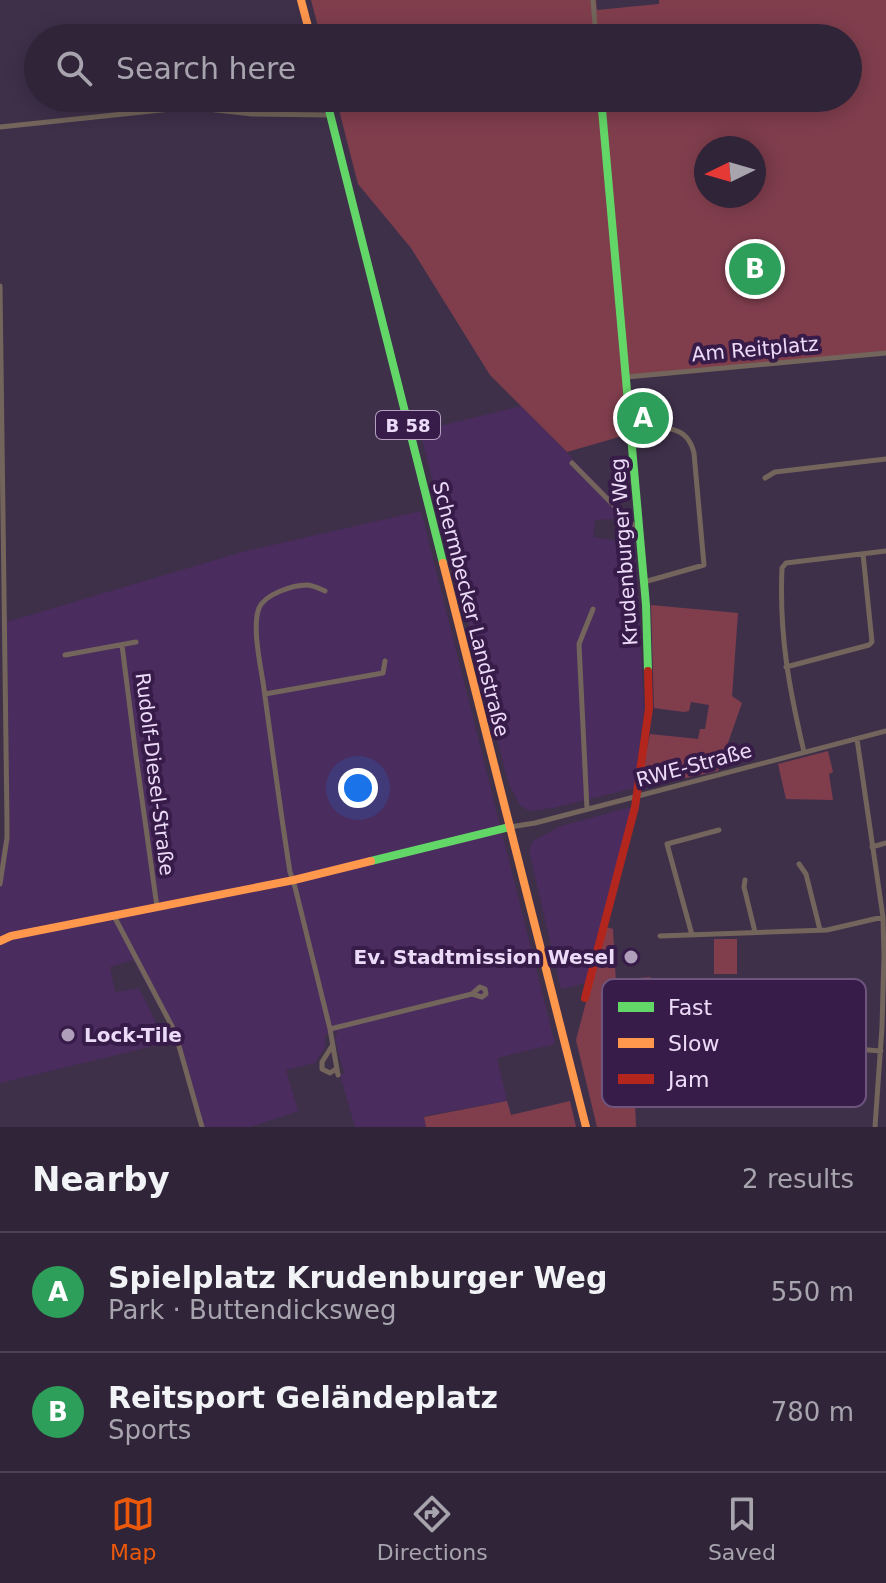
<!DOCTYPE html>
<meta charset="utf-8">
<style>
body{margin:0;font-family:"DejaVu Sans",sans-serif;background:#3b3043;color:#f1f3f6}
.compass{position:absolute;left:694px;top:136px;width:72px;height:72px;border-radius:50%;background:#2f2438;box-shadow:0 4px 20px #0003;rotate:265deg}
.you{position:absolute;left:358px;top:788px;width:28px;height:28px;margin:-20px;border:6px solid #fff;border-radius:50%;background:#1a73e8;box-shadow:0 0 0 12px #1a73e833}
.badge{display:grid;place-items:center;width:52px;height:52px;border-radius:50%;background:#ea580c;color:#fff;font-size:26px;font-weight:700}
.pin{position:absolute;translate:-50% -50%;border:4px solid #fff;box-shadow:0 2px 8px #0006}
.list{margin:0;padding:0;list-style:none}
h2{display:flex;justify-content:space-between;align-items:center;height:104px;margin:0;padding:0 32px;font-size:34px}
h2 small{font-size:26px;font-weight:400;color:#a7a4ae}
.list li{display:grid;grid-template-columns:52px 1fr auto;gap:24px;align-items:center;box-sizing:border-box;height:120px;padding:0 32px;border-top:2px solid #4a4153}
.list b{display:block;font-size:30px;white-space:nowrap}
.list p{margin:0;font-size:26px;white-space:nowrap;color:#a7a4ae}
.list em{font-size:26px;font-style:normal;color:#a7a4ae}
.icon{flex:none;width:44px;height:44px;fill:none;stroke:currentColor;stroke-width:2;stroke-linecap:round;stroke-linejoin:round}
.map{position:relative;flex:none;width:886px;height:1127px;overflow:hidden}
.search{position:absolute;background:#2f2438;box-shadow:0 4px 20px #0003;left:24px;right:24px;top:24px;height:88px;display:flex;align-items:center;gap:20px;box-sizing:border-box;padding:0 28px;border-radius:44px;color:#a7a4ae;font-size:30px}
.sheet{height:344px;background:#2f2438}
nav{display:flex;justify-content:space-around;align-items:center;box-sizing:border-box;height:112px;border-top:2px solid #4a4153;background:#2f2438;font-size:22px;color:#a7a4ae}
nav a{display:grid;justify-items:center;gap:4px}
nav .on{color:#ea580c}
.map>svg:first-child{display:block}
</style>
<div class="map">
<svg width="886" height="1127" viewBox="0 0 886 1127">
<rect width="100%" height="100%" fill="#3f304a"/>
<path fill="#4a2c5e" d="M521,406L622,509L613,519L595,520L593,537L635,544L644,708L634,788L553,808L529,811L520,805L509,784L505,770L420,431Z
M421,511L555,1044L497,1058L507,1101L424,1116L426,1127H355L340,1075L344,1073L335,1038L338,1031L325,1034V1047L315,1063L286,1070L298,1111L250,1127H200L174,1034L133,960L110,967L115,992L139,988L166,1043L0,1083V860L3,841L10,840L7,622L242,552Z
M632,807L586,983L561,989L529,850L533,841L561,826Z"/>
<path fill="#803e4d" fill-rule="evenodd" d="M311,0H596L597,10L659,4V0H886V351L627,376L629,434L567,452L490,375L411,248L358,184L336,98H848V38H321ZM706,148H754V196H706Z
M651,605L738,613L732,696L742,703L718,771L649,786L646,785C642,768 647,750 650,734L698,739L700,729H705L709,705L691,702L689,711L684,712L654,708Z
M828,751L833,772L829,774L833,800L786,799L778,764Z
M606,927L613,929L616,983L638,978L650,977L652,990H665V1026L660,1027V1052L633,1053L636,1127H597L576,1040Z
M714,939H737V974H714Z
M507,1101L511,1115L570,1101L576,1127H426L424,1117Z"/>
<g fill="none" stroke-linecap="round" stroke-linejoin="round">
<path stroke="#73655b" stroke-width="5" d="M593,0L596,38
M0,127L190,107L252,114L329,115
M0,286L7,821V838L0,884
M627,377L886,353
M631,431C657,429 686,420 694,453L704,565L644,582
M572,463L639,531
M765,478L775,472L886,459
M325,591C320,589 313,585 307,585C293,585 265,594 259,608C252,626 260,663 263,682C272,746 280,809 290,872L295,887L330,1029L338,1075
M122,645L136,756L157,907
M65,655L136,642
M786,667L869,645L872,642L863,554
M265,694L383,673L385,661
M857,739L883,917L884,956L882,1027L875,1127
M804,752C789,688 779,634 782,568L786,563L886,551
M587,809L579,644L593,609
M510,827L535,823L886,731
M872,847L886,843
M799,864L806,874L820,930
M745,880L744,887L755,932
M114,916L175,1032L202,1127
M692,935L667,844L719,830
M660,936L827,930L883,917
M472,994L482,997L486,994L485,989
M770,1007L767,1042L881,1051
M330,1029L472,994L480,987L485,989
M767,1042L765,1070L768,1078
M332,1046L322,1062V1069L330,1073L336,1069"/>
<path stroke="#63d668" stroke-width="8" d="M326,98L443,563
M601,98L646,605L648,671
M371,861L510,827"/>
<path stroke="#ff974d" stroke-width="8" d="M301,0L311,38
M443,563L586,1127
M0,941L11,936L294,880L371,861"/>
<path stroke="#b3261e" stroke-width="8" d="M585,998L635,807L649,708L648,671"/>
</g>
<g fill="#af9fbb" stroke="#371b48" stroke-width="3">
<circle cx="631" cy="957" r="8"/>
<circle cx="68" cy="1035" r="8"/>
</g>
<g text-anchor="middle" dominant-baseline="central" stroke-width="8" stroke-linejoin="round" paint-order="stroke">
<rect fill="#371b48" stroke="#b6a1c3" stroke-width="2" x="376" y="411" width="64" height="28" rx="6"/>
<g font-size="18" font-weight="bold" fill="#ecdbf8">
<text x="408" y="425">B 58</text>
</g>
<g font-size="20" fill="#ecdbf8" stroke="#371b48">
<text transform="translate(755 349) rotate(-5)">Am Reitplatz</text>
<text transform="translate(624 552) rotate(-94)">Krudenburger Weg</text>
<text transform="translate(471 609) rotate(76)">Schermbecker Landstraße</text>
<text transform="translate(694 765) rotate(-15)">RWE-Straße</text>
<text transform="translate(155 774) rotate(83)">Rudolf-Diesel-Straße</text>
</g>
<g font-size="20" font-weight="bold" fill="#ecdbf8" stroke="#371b48" text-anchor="end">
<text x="615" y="957">Ev. Stadtmission Wesel</text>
<text x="84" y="1035" text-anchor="start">Lock-Tile</text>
</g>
</g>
<rect x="602" y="979" width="264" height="128" rx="12" fill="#371b48" stroke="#6d557d" stroke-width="2"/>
<rect x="618" y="1002" width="36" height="10" fill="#63d668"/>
<rect x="618" y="1038" width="36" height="10" fill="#ff974d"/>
<rect x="618" y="1074" width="36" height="10" fill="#b3261e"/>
<g font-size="22" fill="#ecdbf8">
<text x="668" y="1015">Fast</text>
<text x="668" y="1051">Slow</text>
<text x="668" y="1087">Jam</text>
</g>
</svg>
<svg class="compass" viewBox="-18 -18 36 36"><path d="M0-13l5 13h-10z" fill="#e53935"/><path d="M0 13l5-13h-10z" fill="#a7a4ae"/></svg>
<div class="you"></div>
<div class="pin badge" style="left:643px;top:418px;background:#2e9e5b">A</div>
<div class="pin badge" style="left:755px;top:269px;background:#2e9e5b">B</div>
<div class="search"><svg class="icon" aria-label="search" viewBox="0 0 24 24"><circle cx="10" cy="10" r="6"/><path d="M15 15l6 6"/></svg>Search here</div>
</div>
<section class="sheet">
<h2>Nearby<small>2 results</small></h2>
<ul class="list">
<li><span class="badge" style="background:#2e9e5b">A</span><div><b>Spielplatz Krudenburger Weg</b><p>Park · Buttendicksweg</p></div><em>550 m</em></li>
<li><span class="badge" style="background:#2e9e5b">B</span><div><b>Reitsport Geländeplatz</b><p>Sports</p></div><em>780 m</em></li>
</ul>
</section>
<nav>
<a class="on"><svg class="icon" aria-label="map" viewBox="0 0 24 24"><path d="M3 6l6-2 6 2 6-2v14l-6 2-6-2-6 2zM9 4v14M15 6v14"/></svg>Map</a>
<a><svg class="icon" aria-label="directions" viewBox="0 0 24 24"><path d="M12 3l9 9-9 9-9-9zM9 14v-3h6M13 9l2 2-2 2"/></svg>Directions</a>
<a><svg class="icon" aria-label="saved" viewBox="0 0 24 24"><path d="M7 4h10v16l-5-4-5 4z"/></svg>Saved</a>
</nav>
